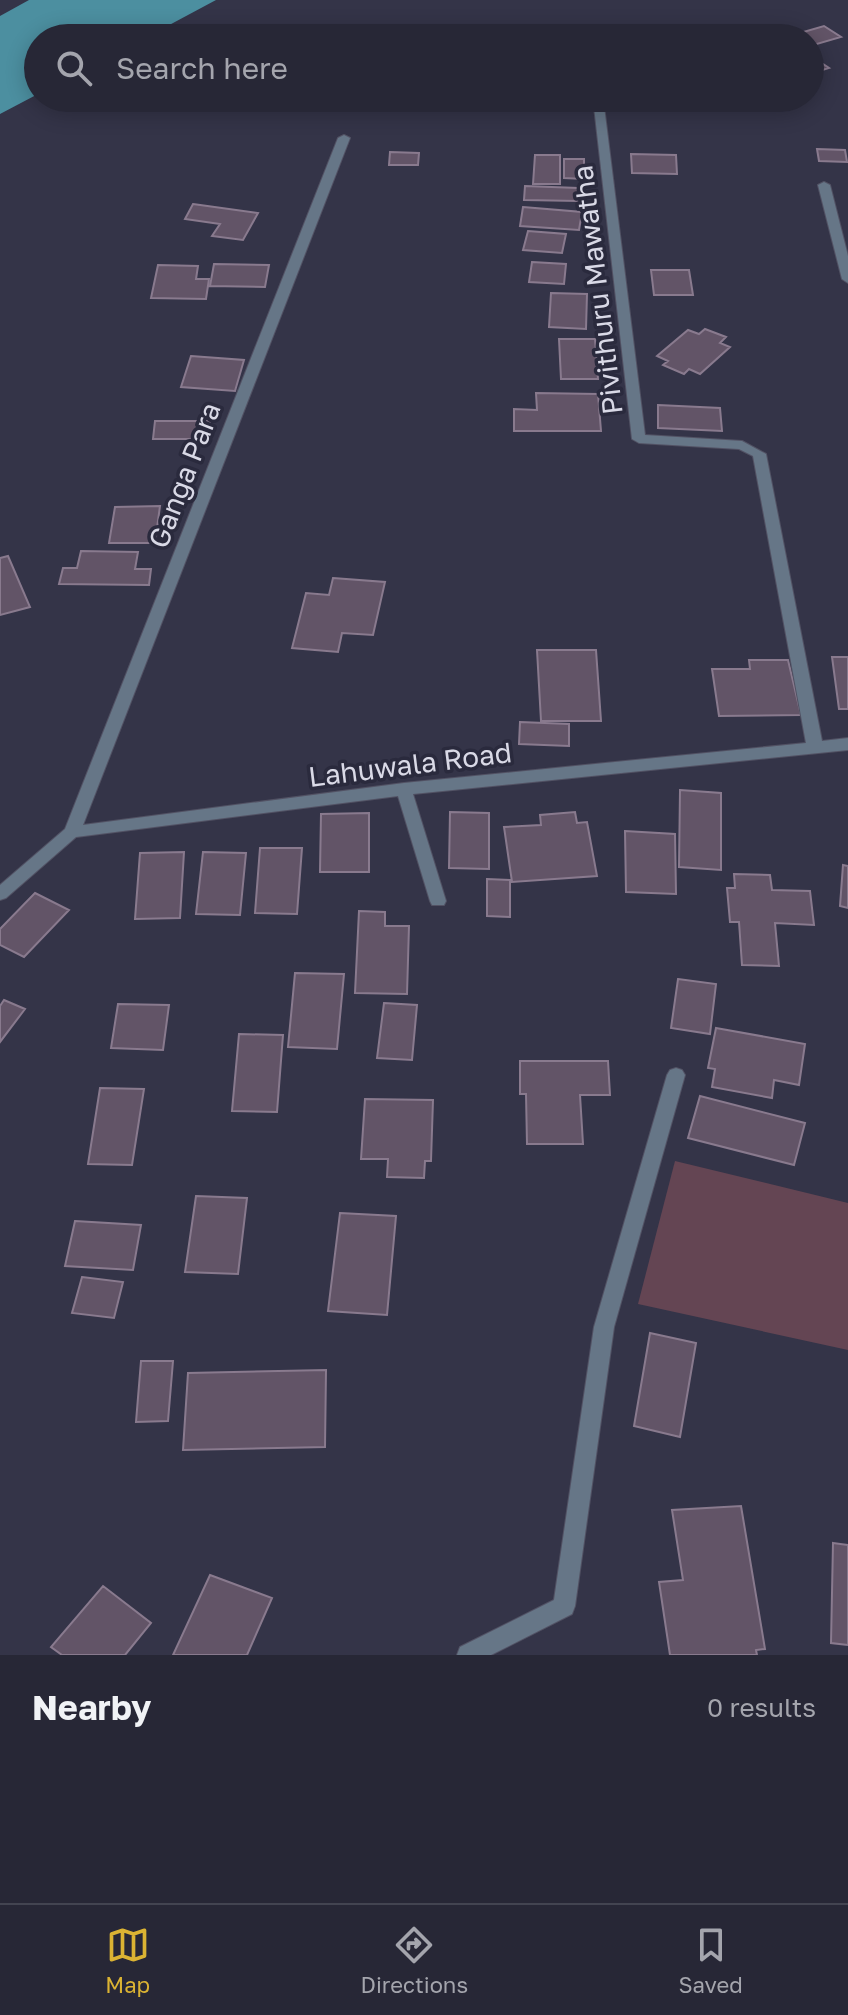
<!DOCTYPE html>
<style>
body{margin:0;font-family:"Golos Text",sans-serif;background:#2f2f3e;color:#f1f3f6}
.list{margin:0;padding:0;list-style:none}
h2{display:flex;justify-content:space-between;align-items:center;height:104px;margin:0;padding:0 32px;font-size:34px}
h2 small{font-size:26px;font-weight:400;color:#a4a5ad}
.icon{flex:none;width:44px;height:44px;fill:none;stroke:currentColor;stroke-width:2;stroke-linecap:round;stroke-linejoin:round}
.map{position:relative;flex:none;width:848px;height:1655px;overflow:hidden}
.search{position:absolute;background:#272736;box-shadow:0 4px 20px #0003;left:24px;right:24px;top:24px;height:88px;display:flex;align-items:center;gap:20px;box-sizing:border-box;padding:0 28px;border-radius:44px;color:#a4a5ad;font-size:30px}
.sheet{height:248px;background:#272736}
nav{display:flex;justify-content:space-around;align-items:center;box-sizing:border-box;height:112px;border-top:2px solid #434451;background:#272736;font-size:22px;color:#a4a5ad}
nav a{display:grid;justify-items:center;gap:4px}
nav .on{color:#dbb333}
.map>svg:first-child{display:block}
</style>
<div class="map">
<svg width="848" height="1655" viewBox="0 0 848 1655">
<rect width="100%" height="100%" fill="#343448"/>
<path fill="#644553" d="M675,1161L848,1203V1350L638,1304Z"/>
<path fill="#4c8fa0" d="M29,0H216L145,38H38V94L0,114V16Z"/>
<path fill="#625467" stroke="#897a8e" stroke-width="2" d="M824,26L841,37L810,46V38L793,35Z
M814,58L829,68L810,74V60Z
M817,149L845,150L847,162L819,161Z
M390,152L419,153L418,165H389Z
M631,154L676,155L677,174L632,173Z
M535,155H560V184H533Z
M564,159H584V179L564,178Z
M525,186L578,188V201L524,200Z
M193,204L258,213L243,240L212,236L220,224L185,219Z
M523,207L582,212L579,230L520,226Z
M528,231L566,234L562,253L523,250Z
M532,262L566,264L564,284L529,282Z
M214,264L269,265L265,287L210,286Z
M158,265L198,266L196,279H209L206,299L151,298Z
M651,270H689L693,295H654Z
M551,293L587,294L586,329L549,327Z
M705,329L726,337L720,343L730,347L700,374L689,369L684,374L663,365L668,361L657,356L688,330L699,334Z
M559,339H595L598,379H561Z
M191,356L244,360L235,391L181,387Z
M536,393L598,394L601,431H514V409L537,410Z
M658,405L720,408L722,431L658,428Z
M155,421H210L208,439H153Z
M160,506L155,543H109L115,507Z
M81,551L138,552L135,569H151L149,585L59,584L63,568H77Z
M8,556L30,607L0,615V558Z
M333,578L385,582L373,635L342,633L338,652L292,648L306,593L329,595Z
M537,650H596L601,721H541Z
M832,657H848V709H839Z
M749,660H788L801,715L719,716L712,669H750Z
M520,722L569,724V746L519,744Z
M680,790L721,793V870L679,867Z
M450,812L489,813V869L449,868Z
M575,812L577,823L587,822L597,876L512,882L504,827L541,825L540,815Z
M369,813V872H320L321,814Z
M625,831L675,834L676,894L626,892Z
M260,848H302L297,914L255,913Z
M184,852L180,918L135,919L140,853Z
M203,852L246,853L240,915L196,914Z
M843,865L848,866V908L840,906Z
M734,874L770,875L772,890L810,891L814,925L775,923L779,966L742,965L739,922H730L727,888H735Z
M487,879L510,880V917L487,916Z
M35,893L69,910L24,957L0,945V929Z
M359,911L385,912V926H409L407,994L355,993Z
M295,973L344,974L337,1049L288,1047Z
M678,979L716,984L710,1034L671,1028Z
M4,1000L25,1009L0,1042V1006Z
M384,1003L417,1005L412,1060L377,1058Z
M118,1004L169,1005L163,1050L111,1048Z
M716,1028L805,1044L799,1085L774,1080L772,1098L712,1087L715,1069L708,1068Z
M239,1034L283,1035L277,1112L232,1111Z
M520,1061H608L610,1095H580L583,1144H527L526,1094H520Z
M100,1088L144,1089L132,1165L88,1164Z
M700,1096L805,1123L794,1165L688,1138Z
M365,1099L433,1100L431,1161H425L424,1178L387,1177L388,1159H361Z
M196,1196L247,1198L238,1274L185,1272Z
M340,1213L396,1216L387,1315L328,1311Z
M75,1221L141,1225L133,1270L65,1266Z
M82,1277L123,1282L114,1318L72,1313Z
M650,1333L696,1343L680,1437L634,1426Z
M141,1361H173L168,1421L136,1422Z
M326,1370L325,1447L183,1450L188,1373Z
M741,1506L765,1649L756,1650L757,1655H670L659,1582L683,1580L672,1510Z
M833,1543L848,1545V1645L831,1643Z
M210,1575L272,1598L247,1655H173Z
M103,1586L151,1623L125,1655H62L51,1647Z"/>
<g fill="none" stroke-linecap="round" stroke-linejoin="round">
<g stroke="#525264" stroke-width="2">
<path id="street" d="M593,98H603L645,435L742,441L766,454L822,741L848,738V750L413,794L446,901L444,905H432L430,901L398,796L76,837L6,898L0,900V885L65,829L338,138L344,135L350,138L83,825L404,783L806,743L753,456L739,449L639,443L632,439Z
M824,182L830,185L848,256V283L842,279L818,185Z
M676,1068L682,1070L685,1075L614,1327L575,1606L572,1614L491,1655H457L460,1647L554,1600L594,1327L667,1075L670,1070Z"/>
</g>
<use href="#street" fill="#667687" fill-rule="evenodd"/>
</g>
<g text-anchor="middle" dominant-baseline="central" stroke-width="7" stroke-linejoin="round" paint-order="stroke">
<g font-size="28" fill="#d9d9e6" stroke="#2a2a3d">
<text transform="translate(597 290) rotate(-97)">Pivithuru Mawatha</text>
<text transform="translate(184 475) rotate(-69)">Ganga Para</text>
<text transform="translate(410 764) rotate(-7)">Lahuwala Road</text>
</g>
</g>
</svg>
<div class="search"><svg class="icon" aria-label="search" viewBox="0 0 24 24"><circle cx="10" cy="10" r="6"/><path d="M15 15l6 6"/></svg>Search here</div>
</div>
<section class="sheet">
<h2>Nearby<small>0 results</small></h2>
<ul class="list">
</ul>
</section>
<nav>
<a class="on"><svg class="icon" aria-label="map" viewBox="0 0 24 24"><path d="M3 6l6-2 6 2 6-2v14l-6 2-6-2-6 2zM9 4v14M15 6v14"/></svg>Map</a>
<a><svg class="icon" aria-label="directions" viewBox="0 0 24 24"><path d="M12 3l9 9-9 9-9-9zM9 14v-3h6M13 9l2 2-2 2"/></svg>Directions</a>
<a><svg class="icon" aria-label="saved" viewBox="0 0 24 24"><path d="M7 4h10v16l-5-4-5 4z"/></svg>Saved</a>
</nav>
